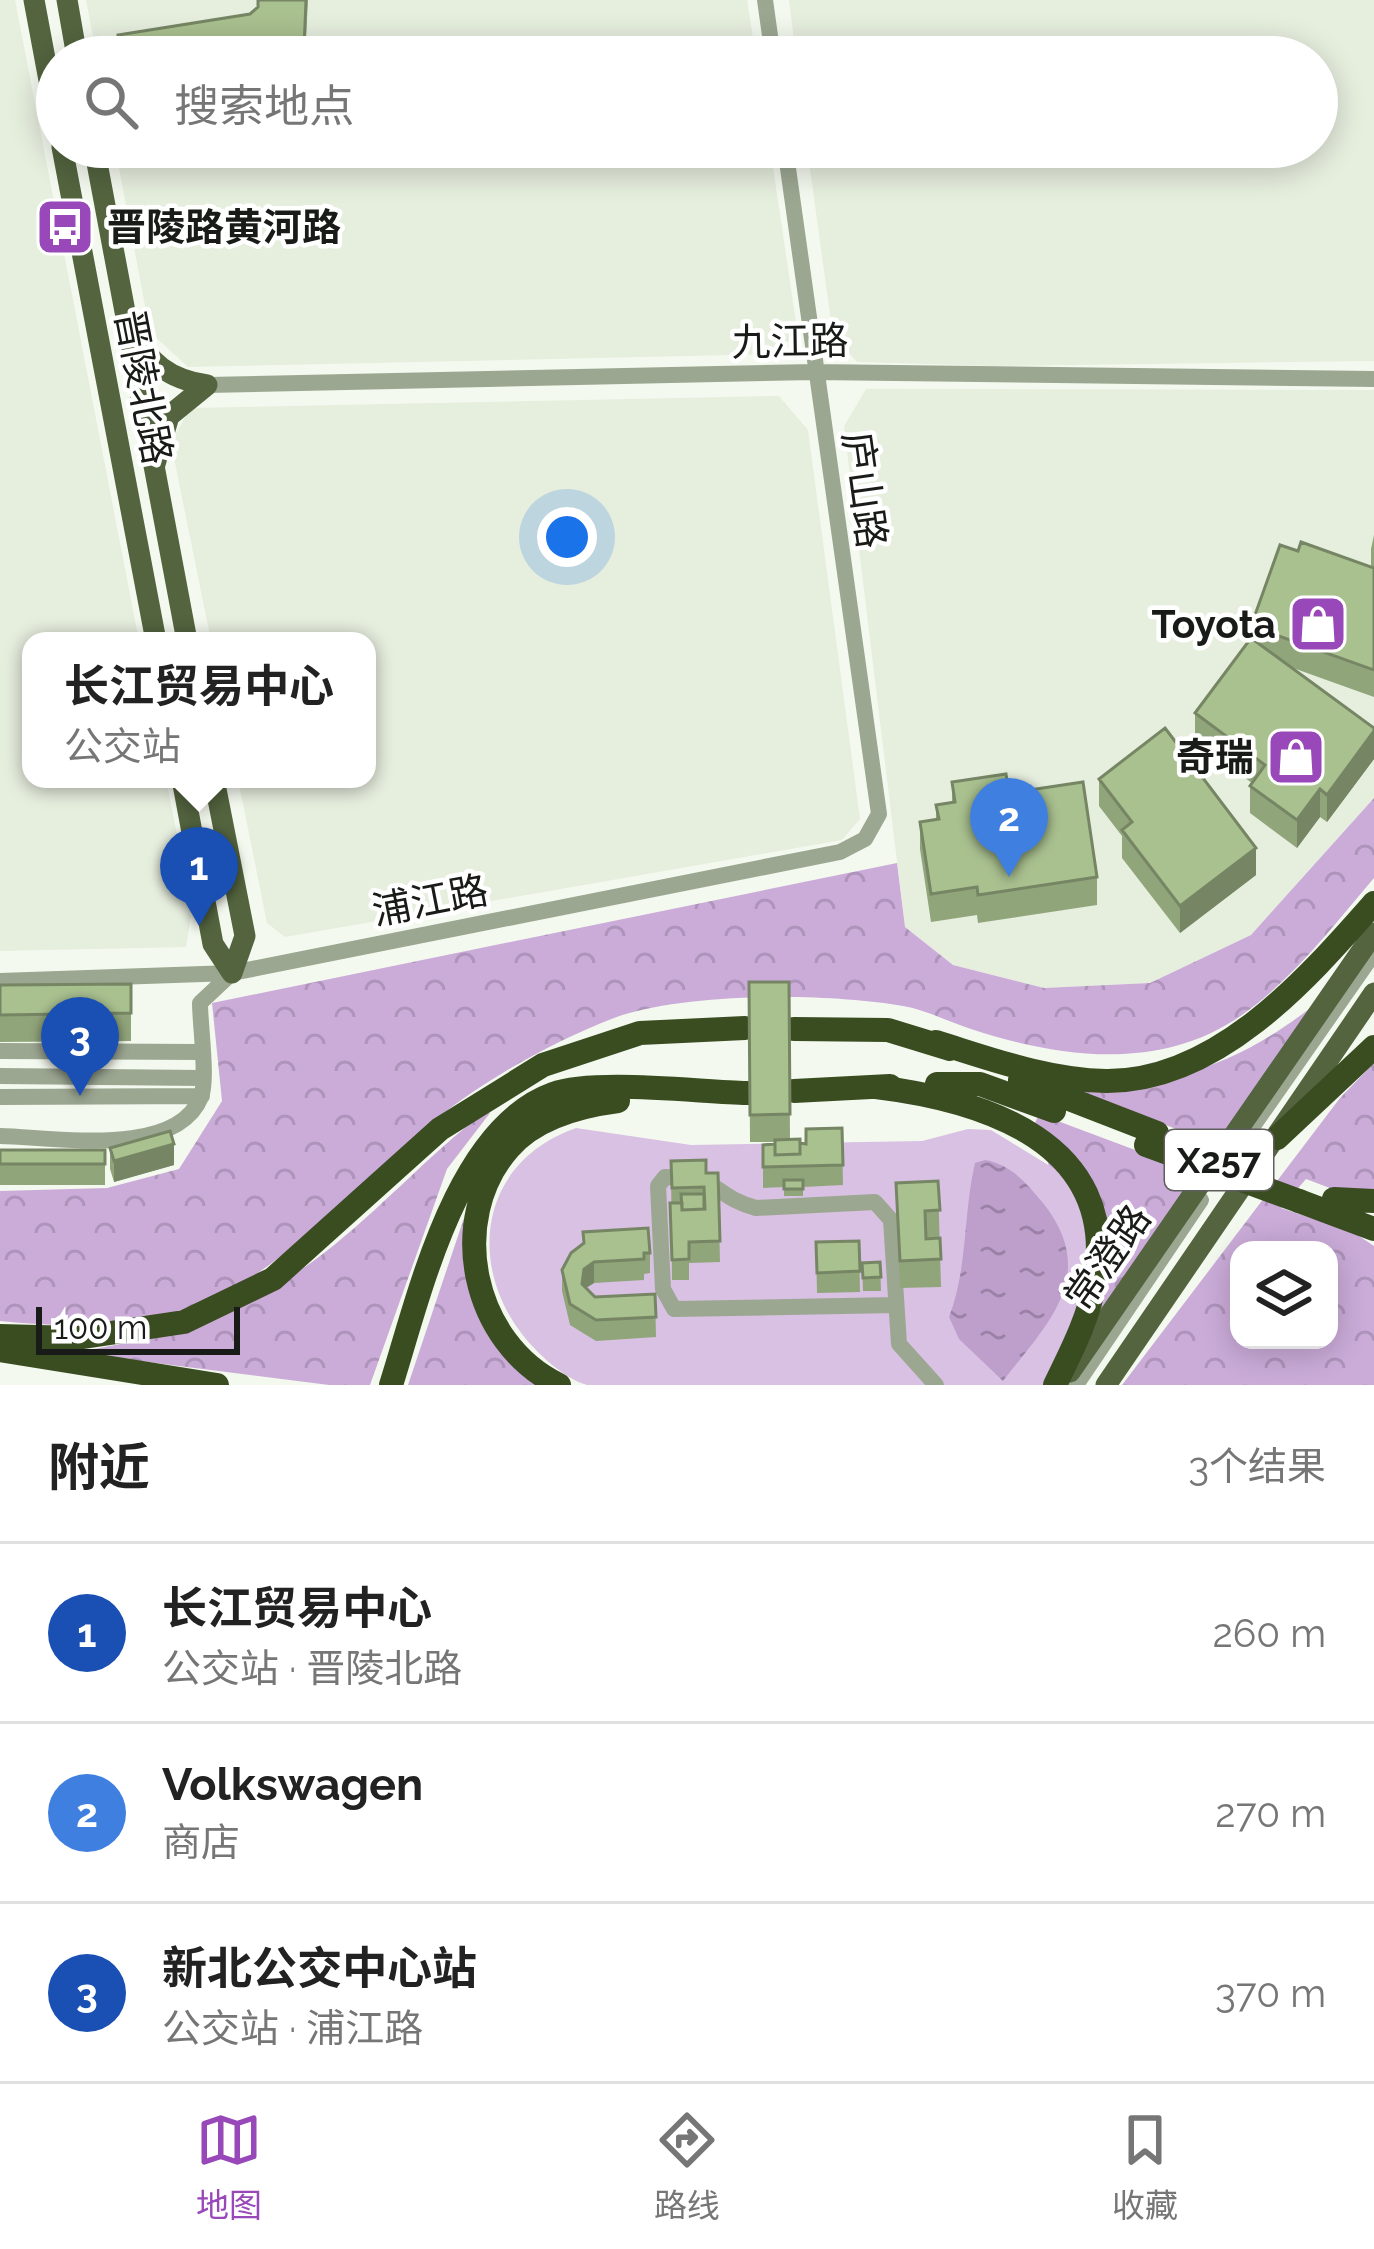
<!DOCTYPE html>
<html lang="zh">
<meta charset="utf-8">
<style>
body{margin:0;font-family:Raleway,"Noto Sans SC",sans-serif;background:#f6f6f6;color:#222}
.controls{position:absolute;right:36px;bottom:36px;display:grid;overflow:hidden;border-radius:24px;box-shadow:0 6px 30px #0003}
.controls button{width:108px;height:108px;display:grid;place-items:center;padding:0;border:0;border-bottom:3px solid #e0e0e0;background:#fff;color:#222;font:60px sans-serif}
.scale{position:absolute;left:36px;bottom:30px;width:204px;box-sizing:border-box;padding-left:12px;border:6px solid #191b18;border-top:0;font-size:33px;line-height:42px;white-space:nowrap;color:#191b18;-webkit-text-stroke:9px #fff;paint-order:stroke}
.you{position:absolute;left:567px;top:537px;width:42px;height:42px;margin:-30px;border:9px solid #fff;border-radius:50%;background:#1a73e8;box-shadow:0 0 0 18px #1a73e833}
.badge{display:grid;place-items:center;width:78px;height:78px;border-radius:50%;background:#9848b8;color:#fff;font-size:39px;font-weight:700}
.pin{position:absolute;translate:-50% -99px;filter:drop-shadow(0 3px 6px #0008)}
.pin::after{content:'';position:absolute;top:63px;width:42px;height:36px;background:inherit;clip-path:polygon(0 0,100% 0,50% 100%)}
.popup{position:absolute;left:22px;top:632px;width:354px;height:156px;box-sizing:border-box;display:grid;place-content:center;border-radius:24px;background:#fff;filter:drop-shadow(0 3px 9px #0005);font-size:39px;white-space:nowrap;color:#767676}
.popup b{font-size:45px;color:#222}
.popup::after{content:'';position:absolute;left:50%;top:100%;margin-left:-24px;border:24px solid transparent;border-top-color:#fff}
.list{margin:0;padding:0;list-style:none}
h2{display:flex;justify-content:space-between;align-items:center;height:156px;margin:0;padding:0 48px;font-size:51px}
h2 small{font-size:39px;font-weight:400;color:#767676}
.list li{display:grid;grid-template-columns:78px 1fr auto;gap:36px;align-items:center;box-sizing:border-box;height:180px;padding:0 48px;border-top:3px solid #e0e0e0}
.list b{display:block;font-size:45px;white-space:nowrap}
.list p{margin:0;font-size:39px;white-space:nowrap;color:#767676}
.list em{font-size:39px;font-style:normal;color:#767676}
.icon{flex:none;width:66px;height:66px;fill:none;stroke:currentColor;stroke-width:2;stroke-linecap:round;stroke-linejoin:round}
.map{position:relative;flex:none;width:1374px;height:1385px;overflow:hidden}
.search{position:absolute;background:#fff;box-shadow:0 6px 30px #0003;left:36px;right:36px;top:36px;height:132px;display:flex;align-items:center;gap:30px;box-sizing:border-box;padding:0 42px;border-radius:66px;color:#767676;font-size:45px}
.sheet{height:696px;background:#fff}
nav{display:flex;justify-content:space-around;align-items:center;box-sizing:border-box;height:168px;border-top:3px solid #e0e0e0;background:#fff;font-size:33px;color:#767676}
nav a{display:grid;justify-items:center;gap:6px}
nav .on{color:#9848b8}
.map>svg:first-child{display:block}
</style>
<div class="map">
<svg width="1374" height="1385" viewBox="0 0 1374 1385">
<defs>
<pattern id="forest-crowns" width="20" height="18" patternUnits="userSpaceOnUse" patternTransform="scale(3)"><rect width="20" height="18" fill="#cbacd9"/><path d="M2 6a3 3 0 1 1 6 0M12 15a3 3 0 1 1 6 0" fill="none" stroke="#ae93ba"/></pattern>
<pattern id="water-ripples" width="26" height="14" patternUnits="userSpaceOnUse" patternTransform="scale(3)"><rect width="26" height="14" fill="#be9fcc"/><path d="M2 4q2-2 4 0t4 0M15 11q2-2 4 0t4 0" fill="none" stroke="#9a81a5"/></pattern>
</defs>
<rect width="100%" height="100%" fill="#f4f9ef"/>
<path fill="#e6eede" d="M0,0H15L139,641H31V779H166L192,910L186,947L0,951Z
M86,0H747L756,57H97Z
M789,0H1374V361L994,366L857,362L833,336L807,147H1317V57H796Z
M115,147H770L797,329L779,354L188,367L150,332Z
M866,389L1374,390V798L1251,935L1150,983L1044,988L953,965L905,927L844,426Z
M779,396L808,430L860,819L842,840L285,937L267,923L238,779H367V641H211L171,443L190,408Z"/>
<path fill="url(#forest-crowns)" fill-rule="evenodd" d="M1374,798V878C1333,926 1294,978 1242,1015C1161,1072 1060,1058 971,1029C949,1022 926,1010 903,1006C829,993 683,992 614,1018C546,1044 474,1086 419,1133C346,1195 274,1283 180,1311C121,1329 60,1327 0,1321V1191L107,1188L179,1169L222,1101L212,1003L897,863L905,927L953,965L1044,988L1150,983L1251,935Z
M1313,1006L1220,1146L1078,1091C1179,1080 1231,1069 1313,1006Z
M1374,1063V1194L1335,1190L1306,1179L1281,1208L1353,1232L1374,1246V1385H1122L1340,1098ZM1239,1250H1329V1340H1239Z
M486,1111L490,1113L447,1169L370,1385H329L92,1355L94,1349C179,1335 256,1306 324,1253C381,1209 427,1156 486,1111Z
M1039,1114L1202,1175L1099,1321L1035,1123Z
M464,1218L470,1220L467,1263L543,1385H408Z"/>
<path fill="#d8c1e2" d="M576,1128L691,1145L922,1141L968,1129L991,1130L1058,1171L1081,1204L1091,1236L1083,1301L1046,1385C936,1385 826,1385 716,1385C676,1385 626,1385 587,1385C572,1381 552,1366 541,1355C465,1284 470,1165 576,1128Z"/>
<path fill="url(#water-ripples)" d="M985,1160C1012,1165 1026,1183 1043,1203C1100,1275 1048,1323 1003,1381L959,1339L949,1317C968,1268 963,1214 975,1163Z"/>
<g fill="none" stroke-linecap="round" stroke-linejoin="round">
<path stroke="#9ca792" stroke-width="16" d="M765,0L773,57
M207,385L814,372L1374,379
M0,981L232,973L840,852L865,839L879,814L785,147
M0,1051L201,1052
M0,1076L201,1078
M0,1097L202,1096
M0,1136C54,1137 176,1159 201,1097C208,1080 200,1025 200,1003L232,973
M1216,1179L1374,953
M896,1305L674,1309L663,1289L658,1186L665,1177C724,1178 713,1196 756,1208L875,1202L891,1220L899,1344L936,1385
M1076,1385L1201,1200"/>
<path stroke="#53643f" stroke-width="21" d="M34,0L57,123
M67,0L77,57
M62,147L156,641
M94,147L187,641
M130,329C150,363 168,379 207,385
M155,464L169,416L207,385
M182,779L213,944L232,973
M214,779L245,936L232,973
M1070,1372L1374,933
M1106,1385L1374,993"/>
<path stroke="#3a4d21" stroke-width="24" d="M794,1029L888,1030L950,1049
M936,1042C991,1059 1047,1080 1106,1081C1217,1082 1307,979 1374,903
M1020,1080L1157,1133
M937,1084H980L1054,1111
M876,1087C983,1100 1120,1142 1095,1281C1089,1318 1071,1352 1055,1385
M794,1091L890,1086
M1277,1138L1374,1047
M1334,1199L1374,1201
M1299,1201L1374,1229
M0,1336L77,1338L184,1322L273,1279L440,1129L543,1065L640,1033L745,1028
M0,1350L217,1385
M391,1385C419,1297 456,1129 553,1094C595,1079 698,1092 747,1093
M559,1385C472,1343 446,1220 509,1148C536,1117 579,1106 618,1101"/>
<path stroke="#3a4d21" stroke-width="24" d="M1146,1145L1299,1201"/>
</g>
<path fill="#91a57b" d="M308,0L305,57H118V35L250,14Z
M1374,535V697L1293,668L1374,728V759L1327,822L1320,817L1297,848L1250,813V786L1252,783L1195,741V713L1251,638V626L1371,567V549Z
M1099,779L1256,875L1180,933L1122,858V836L1099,806Z
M952,782L1009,793L1097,877V905L978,923L977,915L931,922L920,849V822L936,819V805L952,802Z
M749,982H789L790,1140L800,1154L806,1144L842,1128L843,1185L803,1187V1196H784V1187L763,1188V1145L775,1144V1142H750Z
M131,984V1041L0,1042V985Z
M110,1148L174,1165L114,1182L110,1169Z
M0,1150H105V1185H0Z
M671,1161L706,1173H718L720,1262L689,1263V1280H672Z
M938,1181L941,1287L900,1288L896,1183Z
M859,1241L860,1292L817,1293L816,1242Z
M571,1253H650V1273L644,1274V1280L594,1283L586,1288L595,1297L655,1294L656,1337L596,1341L570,1325L562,1291V1270Z
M880,1262L881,1291H863L862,1263Z"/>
<path fill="#768664" d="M1374,731V759L1327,822V795Z
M1320,789V817L1297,848V820Z
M1256,848V875L1180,933V906Z
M174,1144V1165L114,1182V1161Z
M594,1262V1283L584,1289L582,1284L584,1269Z"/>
<path fill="#a9c08f" stroke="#768664" stroke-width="3" d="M258,0H306L304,49L263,57H121L118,35L250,14L258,7Z
M1301,542L1374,568V670L1251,626L1280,545L1298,551Z
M1251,638L1374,728V731L1327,795L1320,789L1297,820L1250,786L1265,765L1195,713Z
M1165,728L1256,848L1180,906L1122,830L1132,822L1099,779Z
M1006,774L1009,793L1083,782L1097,877L978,895L977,887L931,894L920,822L939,819L936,805L955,802L952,782Z
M749,982H789L790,1114L750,1115Z
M131,984V1013L0,1015V985Z
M842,1128L843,1165L763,1167V1145L775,1144V1155L800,1154V1143L806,1144V1129Z
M170,1131L174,1144L114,1161L110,1148Z
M800,1139V1154L775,1155V1140Z
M0,1150H105V1164H0Z
M706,1160V1173H718L720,1241L689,1242V1259L672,1260L670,1203H682V1210L705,1209L704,1187L672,1188L671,1161Z
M784,1180H803V1189H784Z
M938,1181L940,1210L925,1211L926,1239L940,1238L941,1259L900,1261L896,1183Z
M681,1194H704V1209L682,1210Z
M648,1228L650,1253H644V1259L594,1262L584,1269L582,1284L595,1297L655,1294L656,1317L596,1320L570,1304L562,1270L571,1253L584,1243L583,1232Z
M859,1241L860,1271L817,1273L816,1242Z
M880,1262L881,1277L863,1278L862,1263Z"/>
<defs>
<g id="bus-square" transform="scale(3)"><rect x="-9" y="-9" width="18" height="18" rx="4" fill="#9848b8" stroke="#fff"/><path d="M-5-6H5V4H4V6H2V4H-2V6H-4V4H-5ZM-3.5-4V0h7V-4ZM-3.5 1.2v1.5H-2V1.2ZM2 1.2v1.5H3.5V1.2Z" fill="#fff"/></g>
<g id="shop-square" transform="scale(3)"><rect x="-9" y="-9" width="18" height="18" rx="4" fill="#9848b8" stroke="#fff"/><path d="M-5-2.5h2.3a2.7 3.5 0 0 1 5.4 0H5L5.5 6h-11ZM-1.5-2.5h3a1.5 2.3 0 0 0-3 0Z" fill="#fff"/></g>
</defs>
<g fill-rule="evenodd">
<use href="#bus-square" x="65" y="227"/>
<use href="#shop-square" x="1318" y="624"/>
<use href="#shop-square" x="1296" y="757"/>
</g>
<g text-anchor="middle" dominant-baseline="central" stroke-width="9" stroke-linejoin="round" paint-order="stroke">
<rect fill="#fff" stroke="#5e5f5d" stroke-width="3" x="1165" y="1130" width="108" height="60" rx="9"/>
<g font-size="36" font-weight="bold" fill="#191b18">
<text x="1219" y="1160">X257</text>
</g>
<g font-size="39" font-weight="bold" fill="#191b18" stroke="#fff" text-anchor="end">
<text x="107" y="227" text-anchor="start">晋陵路黄河路</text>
<text x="1276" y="624">Toyota</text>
<text x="1254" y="757">奇瑞</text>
</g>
<g font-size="39" fill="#191b18" stroke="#fff">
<text transform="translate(790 341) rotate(-1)">九江路</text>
<text transform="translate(144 387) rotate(79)">晋陵北路</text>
<text transform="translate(865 490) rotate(82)">庐山路</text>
<text transform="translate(430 900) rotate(-11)">浦江路</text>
<text transform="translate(1107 1257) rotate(-55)">常澄路</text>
</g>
</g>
</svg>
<div class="controls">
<button><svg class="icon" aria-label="layers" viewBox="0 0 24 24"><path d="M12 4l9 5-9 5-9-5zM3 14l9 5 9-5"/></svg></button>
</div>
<div class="scale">100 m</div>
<div class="you"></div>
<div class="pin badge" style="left:199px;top:926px;background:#1a4fb4">1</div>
<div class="popup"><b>长江贸易中心</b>公交站</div>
<div class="pin badge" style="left:1009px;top:877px;background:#3f7fe0">2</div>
<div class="pin badge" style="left:80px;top:1096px;background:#1a4fb4">3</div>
<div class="search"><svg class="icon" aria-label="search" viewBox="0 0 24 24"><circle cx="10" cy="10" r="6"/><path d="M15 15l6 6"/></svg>搜索地点</div>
</div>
<section class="sheet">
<h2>附近<small>3个结果</small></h2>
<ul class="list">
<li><span class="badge" style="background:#1a4fb4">1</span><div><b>长江贸易中心</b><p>公交站 · 晋陵北路</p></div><em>260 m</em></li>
<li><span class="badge" style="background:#3f7fe0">2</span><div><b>Volkswagen</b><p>商店</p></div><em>270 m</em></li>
<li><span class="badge" style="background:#1a4fb4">3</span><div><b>新北公交中心站</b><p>公交站 · 浦江路</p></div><em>370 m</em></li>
</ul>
</section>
<nav>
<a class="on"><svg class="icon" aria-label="map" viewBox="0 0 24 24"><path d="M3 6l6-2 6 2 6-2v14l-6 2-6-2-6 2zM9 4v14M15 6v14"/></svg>地图</a>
<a><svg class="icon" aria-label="directions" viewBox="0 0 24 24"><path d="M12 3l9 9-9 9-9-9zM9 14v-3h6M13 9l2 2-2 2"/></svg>路线</a>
<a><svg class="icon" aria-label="saved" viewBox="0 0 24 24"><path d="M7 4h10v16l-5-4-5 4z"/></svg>收藏</a>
</nav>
